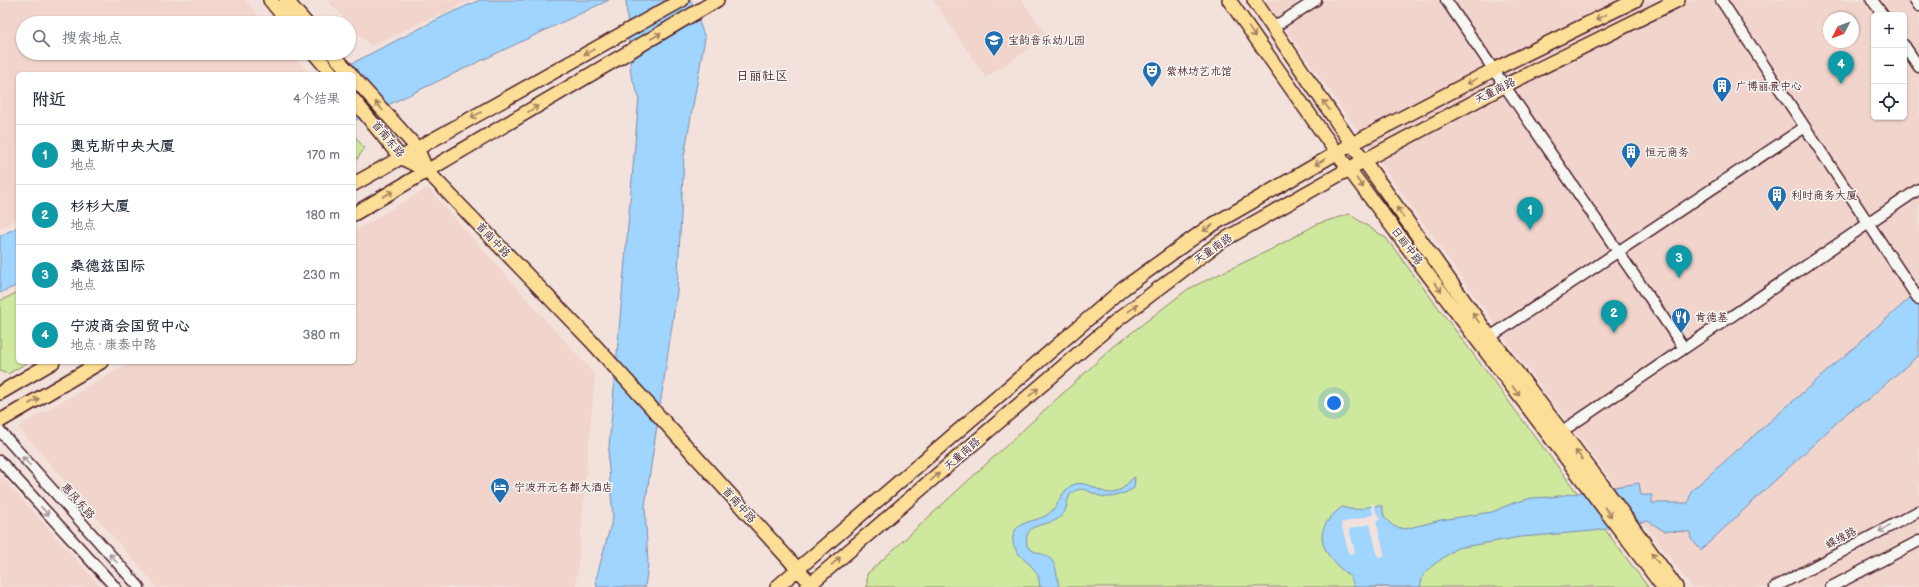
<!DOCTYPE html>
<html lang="zh">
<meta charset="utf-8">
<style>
body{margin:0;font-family:"Balsamiq Sans","LXGW WenKai TC",sans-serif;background:#f6f6f7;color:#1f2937}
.controls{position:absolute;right:12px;top:12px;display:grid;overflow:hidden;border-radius:6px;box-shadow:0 1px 3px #0004}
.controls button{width:36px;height:36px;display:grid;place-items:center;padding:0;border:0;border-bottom:1px solid #e0e1e3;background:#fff;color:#1f2937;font:20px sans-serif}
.compass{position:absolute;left:1823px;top:12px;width:36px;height:36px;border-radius:50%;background:#fff;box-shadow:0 1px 3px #0004;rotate:228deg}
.you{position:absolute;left:1334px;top:403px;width:14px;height:14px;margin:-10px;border:3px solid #fff;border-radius:50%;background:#1a73e8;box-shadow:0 0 0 6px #1a73e833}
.badge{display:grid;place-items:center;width:26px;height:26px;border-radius:50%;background:#b45309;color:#fff;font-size:13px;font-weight:700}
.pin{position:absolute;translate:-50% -33px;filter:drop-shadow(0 1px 2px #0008)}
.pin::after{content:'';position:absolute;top:21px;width:14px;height:12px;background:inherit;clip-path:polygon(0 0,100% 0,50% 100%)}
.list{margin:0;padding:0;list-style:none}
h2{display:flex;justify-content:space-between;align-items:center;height:52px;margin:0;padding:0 16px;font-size:17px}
h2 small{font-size:13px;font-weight:400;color:#747a83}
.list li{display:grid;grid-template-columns:26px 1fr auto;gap:12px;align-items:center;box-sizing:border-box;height:60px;padding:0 16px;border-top:1px solid #e0e1e3}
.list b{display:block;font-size:15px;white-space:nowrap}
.list p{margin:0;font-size:13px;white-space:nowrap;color:#747a83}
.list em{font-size:13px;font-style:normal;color:#747a83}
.icon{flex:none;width:22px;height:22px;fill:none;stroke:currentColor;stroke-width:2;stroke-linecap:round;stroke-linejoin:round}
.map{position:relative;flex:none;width:1919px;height:587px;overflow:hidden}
.search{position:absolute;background:#fff;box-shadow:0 1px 3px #0004;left:16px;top:16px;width:340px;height:44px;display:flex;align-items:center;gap:10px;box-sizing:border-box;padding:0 14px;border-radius:22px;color:#747a83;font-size:15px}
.panel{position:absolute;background:#fff;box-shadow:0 1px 3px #0004;left:16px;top:72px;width:340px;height:292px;border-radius:6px}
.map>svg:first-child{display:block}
</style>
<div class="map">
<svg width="1919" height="587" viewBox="0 0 1919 587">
<rect width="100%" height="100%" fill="#f3e2dc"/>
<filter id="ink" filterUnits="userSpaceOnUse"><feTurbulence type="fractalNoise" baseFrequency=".025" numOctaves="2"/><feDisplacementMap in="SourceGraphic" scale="8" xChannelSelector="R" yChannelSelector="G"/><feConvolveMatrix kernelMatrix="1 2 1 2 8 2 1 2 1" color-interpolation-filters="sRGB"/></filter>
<g filter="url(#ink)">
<path fill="#f1d4cc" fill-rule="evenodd" d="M0,0H245L265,23H23V53H291L306,70L307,74H18V219L0,228Z
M327,0H471L370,46Z
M933,0H1022L1047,36L986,78Z
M1265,0H1919V587H1692L1514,351ZM1874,15H1904V117H1874ZM1829,18H1853V42H1829Z
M428,188L595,375L576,587H157L18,427L130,362H354V231Z
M0,475L101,587H0Z"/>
<path fill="#cee89e" stroke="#8c8464" d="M354,135L364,148L354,164Z
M1349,214L1386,238L1648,587H867V574L1113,347L1188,289L1270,250L1317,224Z
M18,292V362H28L8,374L0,371V301Z"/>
<path fill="#9fd5fe" stroke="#7d8caa" d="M480,0H609L354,121V74H331L446,15Z
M626,0H691L705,38L684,156L677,292L645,506L648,565L645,587H597L596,579L613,517L608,459L639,97L631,75Z
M18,227V285L0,293V236Z
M1919,290V355L1868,399L1848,412L1701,550L1691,539L1690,532L1664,531L1648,521L1593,531L1521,537L1457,548L1433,565L1423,576L1420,587H1354C1353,578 1348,575 1342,570C1317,547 1314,528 1342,507C1362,514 1364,504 1382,506L1384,516L1389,522L1393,526L1405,529L1441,520L1492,512L1513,503L1532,498L1552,497L1639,483L1641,495H1652V503H1688L1691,491Z
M1135,477L1134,488C1126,493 1115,498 1104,497C1091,495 1082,482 1070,495C1065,504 1068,511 1060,517C1047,529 1023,519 1027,546C1033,552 1037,552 1044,555C1058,560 1056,575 1059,587H1040C1039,582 1039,576 1036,572C1029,561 1011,553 1013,537C1015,520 1037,522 1047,515C1061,505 1060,489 1075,484C1091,480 1104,499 1119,491C1125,488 1129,480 1135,477Z"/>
<path fill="#f3e2dc" d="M1371,504H1374L1376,514H1379L1380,520L1376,521L1385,556L1378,557L1370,524L1349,529L1355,553L1349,554L1341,523L1373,515Z"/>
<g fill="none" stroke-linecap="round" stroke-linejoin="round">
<g stroke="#4a1f2b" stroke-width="13">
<path id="minor" d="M1446,0L1684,348
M1721,0L1919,300
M1872,0L1883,15
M1915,0L1919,6
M1274,27L1316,0
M1904,45L1919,67
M1490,337L1805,127
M0,431L139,587
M1561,432L1919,189
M0,461L115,587
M1775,587L1919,511
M1831,587L1919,541"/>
</g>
<g stroke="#4a1f2b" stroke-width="16">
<path id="major" d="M270,0L289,23
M286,0L306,23
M1229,0L1336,152L1663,587
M1254,0L1352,144L1490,337L1603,486L1676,587
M314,53L332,74
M332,53L351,74
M354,78L417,148L427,171L591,341L814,587
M354,100L400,157L427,171
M354,184L682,0
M354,214L717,0
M0,393L53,362
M0,421L101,362
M777,587L1124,288L1207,228L1352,144L1493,70L1636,0
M807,587L1116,321L1220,242L1363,161L1504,86L1678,0"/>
</g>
<use href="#minor" stroke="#f6f6f2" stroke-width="10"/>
<use href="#major" stroke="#fcde96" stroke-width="13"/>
</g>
<defs><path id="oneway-shaft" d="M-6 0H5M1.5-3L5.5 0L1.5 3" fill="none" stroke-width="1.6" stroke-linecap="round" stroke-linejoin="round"/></defs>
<g stroke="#a37e60">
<use href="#oneway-shaft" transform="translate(1601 17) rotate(154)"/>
<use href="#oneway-shaft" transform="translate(1252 32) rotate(55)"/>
<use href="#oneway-shaft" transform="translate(656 36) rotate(-30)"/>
<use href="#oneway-shaft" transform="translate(589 52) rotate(151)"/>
<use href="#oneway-shaft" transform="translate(1472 81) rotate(152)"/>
<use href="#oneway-shaft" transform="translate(1326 105) rotate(-124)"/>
<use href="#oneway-shaft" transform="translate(379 106) rotate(-131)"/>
<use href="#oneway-shaft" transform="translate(533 109) rotate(-31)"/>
<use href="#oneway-shaft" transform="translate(476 115) rotate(151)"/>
<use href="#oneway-shaft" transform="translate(1320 162) rotate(150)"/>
<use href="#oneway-shaft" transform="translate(1360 183) rotate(53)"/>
<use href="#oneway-shaft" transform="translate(388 194) rotate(-30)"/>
<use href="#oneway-shaft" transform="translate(1400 212) rotate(-126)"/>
<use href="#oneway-shaft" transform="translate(1208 228) rotate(147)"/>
<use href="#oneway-shaft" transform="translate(1438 287) rotate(53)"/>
<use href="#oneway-shaft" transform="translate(1133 308) rotate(-37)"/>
<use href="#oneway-shaft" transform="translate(1476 318) rotate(-126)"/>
<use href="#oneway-shaft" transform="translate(1516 391) rotate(53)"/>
<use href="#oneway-shaft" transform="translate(1034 392) rotate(-41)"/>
<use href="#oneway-shaft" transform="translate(34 401) rotate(-30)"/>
<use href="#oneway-shaft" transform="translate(1579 455) rotate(-128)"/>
<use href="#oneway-shaft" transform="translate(935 477) rotate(-41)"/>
<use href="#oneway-shaft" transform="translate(1608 512) rotate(53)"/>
<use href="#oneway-shaft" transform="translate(1655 558) rotate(-125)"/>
<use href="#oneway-shaft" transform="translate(836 561) rotate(-41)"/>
</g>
<g stroke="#a99598">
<use href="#oneway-shaft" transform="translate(26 461) rotate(-132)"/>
<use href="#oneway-shaft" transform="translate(45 511) rotate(47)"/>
<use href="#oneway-shaft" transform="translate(1884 529) rotate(152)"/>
<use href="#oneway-shaft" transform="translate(113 558) rotate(-132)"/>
</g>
</g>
<defs>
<g id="school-pin" transform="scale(1)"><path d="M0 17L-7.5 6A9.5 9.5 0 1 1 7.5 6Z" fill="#1f6fb2" stroke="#f6f6f2"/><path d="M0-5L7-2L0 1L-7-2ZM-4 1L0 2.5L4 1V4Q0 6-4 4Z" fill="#fff"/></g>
<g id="theatre-pin" transform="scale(1)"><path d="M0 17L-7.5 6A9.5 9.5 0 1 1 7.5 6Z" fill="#1f6fb2" stroke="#f6f6f2"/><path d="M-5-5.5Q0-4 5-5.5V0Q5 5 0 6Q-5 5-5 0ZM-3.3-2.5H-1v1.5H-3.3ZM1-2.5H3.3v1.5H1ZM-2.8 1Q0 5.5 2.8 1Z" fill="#fff"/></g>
<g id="building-pin" transform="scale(1)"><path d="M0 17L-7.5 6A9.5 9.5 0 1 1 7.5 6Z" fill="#1f6fb2" stroke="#f6f6f2"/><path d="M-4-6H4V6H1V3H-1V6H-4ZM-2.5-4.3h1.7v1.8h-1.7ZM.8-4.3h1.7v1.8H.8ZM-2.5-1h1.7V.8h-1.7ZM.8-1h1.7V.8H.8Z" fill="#fff"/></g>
<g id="restaurant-pin" transform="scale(1)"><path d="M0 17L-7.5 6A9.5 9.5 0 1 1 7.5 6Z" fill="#1f6fb2" stroke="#f6f6f2"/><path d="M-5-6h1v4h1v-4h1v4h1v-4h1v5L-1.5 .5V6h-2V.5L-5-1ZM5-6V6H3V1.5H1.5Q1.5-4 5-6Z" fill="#fff"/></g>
<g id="hotel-pin" transform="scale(1)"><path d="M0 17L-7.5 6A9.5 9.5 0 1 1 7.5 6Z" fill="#1f6fb2" stroke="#f6f6f2"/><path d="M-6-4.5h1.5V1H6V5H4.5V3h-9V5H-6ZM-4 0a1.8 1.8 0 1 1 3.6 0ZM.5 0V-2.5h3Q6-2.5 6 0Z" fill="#fff"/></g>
</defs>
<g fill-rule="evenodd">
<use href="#school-pin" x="994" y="40"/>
<use href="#theatre-pin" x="1152" y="71"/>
<use href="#building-pin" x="1722" y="86"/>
<use href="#building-pin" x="1631" y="152"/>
<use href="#building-pin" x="1777" y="195"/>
<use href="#restaurant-pin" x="1681" y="317"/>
<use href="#hotel-pin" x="500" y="487"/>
</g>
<g text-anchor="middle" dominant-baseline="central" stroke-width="3" stroke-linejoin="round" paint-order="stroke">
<g font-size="11" fill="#4a1f2b" stroke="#f6f6f2" text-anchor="start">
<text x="1008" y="40">宝韵音乐幼儿园</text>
<text x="1166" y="71">紫林坊艺术馆</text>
<text x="1736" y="86">广博丽景中心</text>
<text x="1645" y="152">恒元商务</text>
<text x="1791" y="195">利时商务大厦</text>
<text x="1695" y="317">肯德基</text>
<text x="514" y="487">宁波开元名都大酒店</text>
</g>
<g font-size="11" fill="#4a1f2b" stroke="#f6f6f2">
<text transform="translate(1495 91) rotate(-27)">天童南路</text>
<text transform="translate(388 139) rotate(50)">首南东路</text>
<text transform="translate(493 240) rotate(46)">首南中路</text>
<text transform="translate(1407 246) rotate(53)">日丽中路</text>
<text transform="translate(1213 249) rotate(-35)">天童南路</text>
<text transform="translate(962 454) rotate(-41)">天童南路</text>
<text transform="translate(78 501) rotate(48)">惠风东路</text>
<text transform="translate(739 505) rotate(48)">首南中路</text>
<text transform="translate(1841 538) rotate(-28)">蝶缘路</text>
</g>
<g font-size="13" fill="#4a1f2b" stroke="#f6f6f2">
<text x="762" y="76">日丽社区</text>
</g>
</g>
</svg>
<div class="controls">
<button>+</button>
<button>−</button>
<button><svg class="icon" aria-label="locate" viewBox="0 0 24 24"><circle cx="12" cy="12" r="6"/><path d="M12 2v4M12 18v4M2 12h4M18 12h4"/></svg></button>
</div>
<svg class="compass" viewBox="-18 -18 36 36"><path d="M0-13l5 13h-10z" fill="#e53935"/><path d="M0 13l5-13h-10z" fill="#747a83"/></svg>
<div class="you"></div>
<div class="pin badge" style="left:1530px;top:230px;background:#0f9aa8">1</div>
<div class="pin badge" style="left:1614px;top:333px;background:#0f9aa8">2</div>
<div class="pin badge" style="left:1679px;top:278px;background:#0f9aa8">3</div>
<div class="pin badge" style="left:1841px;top:84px;background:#0f9aa8">4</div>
<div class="search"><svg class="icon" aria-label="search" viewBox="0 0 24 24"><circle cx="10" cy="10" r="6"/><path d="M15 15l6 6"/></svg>搜索地点</div>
<section class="panel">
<h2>附近<small>4个结果</small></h2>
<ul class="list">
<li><span class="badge" style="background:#0f9aa8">1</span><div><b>奥克斯中央大厦</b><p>地点</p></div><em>170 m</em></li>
<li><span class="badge" style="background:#0f9aa8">2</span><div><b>杉杉大厦</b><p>地点</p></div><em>180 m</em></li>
<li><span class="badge" style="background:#0f9aa8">3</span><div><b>桑德兹国际</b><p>地点</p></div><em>230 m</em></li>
<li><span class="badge" style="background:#0f9aa8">4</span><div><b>宁波商会国贸中心</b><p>地点 · 康泰中路</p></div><em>380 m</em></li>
</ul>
</section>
</div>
